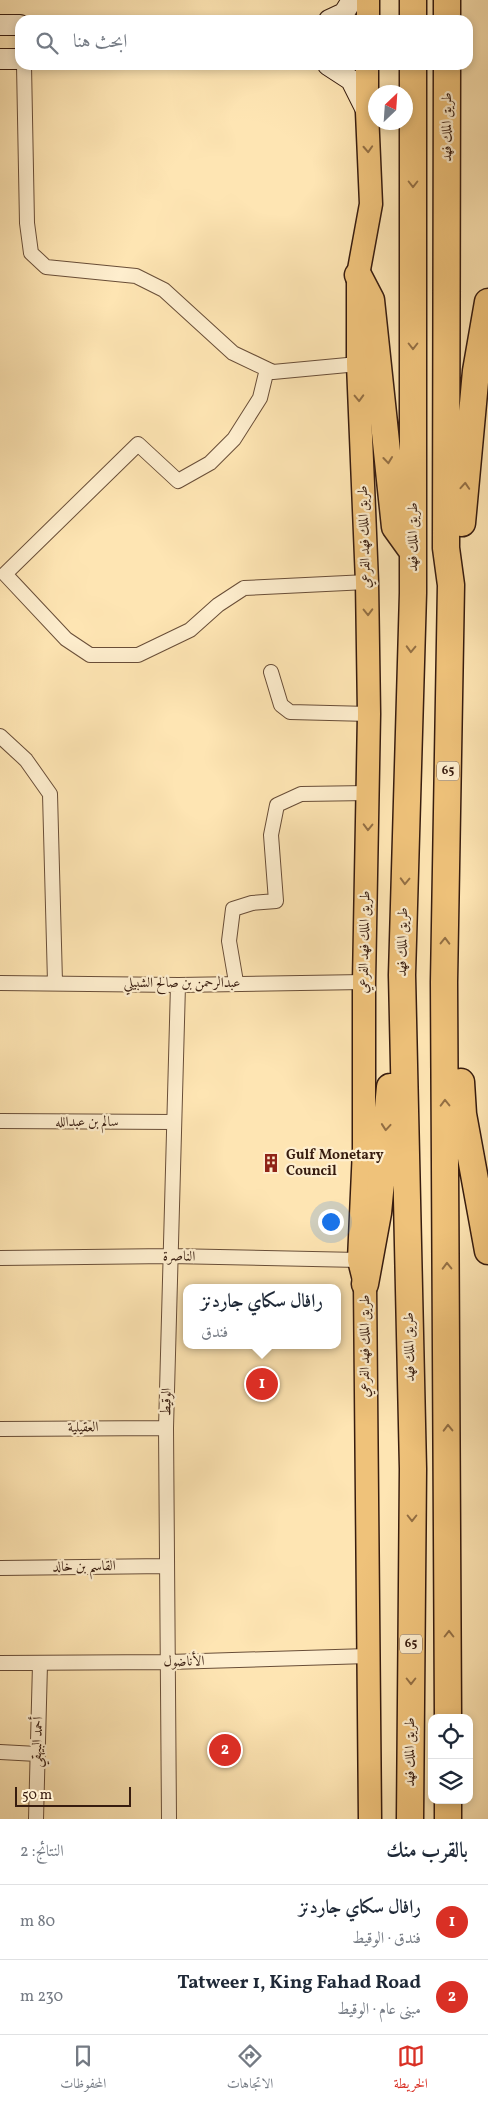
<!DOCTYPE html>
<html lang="ar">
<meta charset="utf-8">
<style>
body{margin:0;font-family:Vollkorn,Amiri,serif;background:#f2f2f3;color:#1f2937;direction:rtl}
.controls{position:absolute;right:15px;bottom:15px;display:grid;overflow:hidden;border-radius:10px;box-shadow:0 2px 8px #0003}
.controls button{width:45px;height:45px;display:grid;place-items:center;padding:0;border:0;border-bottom:1px solid #e0e1e3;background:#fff;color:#1f2937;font:25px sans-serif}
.compass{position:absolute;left:368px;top:85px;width:45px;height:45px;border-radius:50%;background:#fff;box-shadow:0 2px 8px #0003;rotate:25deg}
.scale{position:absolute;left:15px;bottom:12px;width:116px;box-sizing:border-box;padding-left:5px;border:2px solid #371c0f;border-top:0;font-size:14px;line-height:18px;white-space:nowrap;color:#371c0f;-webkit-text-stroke:4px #feeece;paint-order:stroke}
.you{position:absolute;left:330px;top:1221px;width:18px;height:18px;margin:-12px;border:4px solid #fff;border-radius:50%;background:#1a73e8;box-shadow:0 0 0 8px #1a73e833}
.badge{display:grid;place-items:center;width:32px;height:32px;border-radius:50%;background:#d93025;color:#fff;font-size:16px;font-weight:700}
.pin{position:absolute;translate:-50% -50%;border:2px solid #fff;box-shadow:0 1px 5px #0006}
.popup{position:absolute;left:183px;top:1284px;width:158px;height:65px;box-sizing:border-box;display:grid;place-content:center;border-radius:10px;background:#fff;filter:drop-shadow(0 1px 4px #0005);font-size:16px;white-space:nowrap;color:#747a83}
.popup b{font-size:19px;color:#1f2937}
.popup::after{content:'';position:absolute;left:50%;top:100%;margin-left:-10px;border:10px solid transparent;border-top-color:#fff}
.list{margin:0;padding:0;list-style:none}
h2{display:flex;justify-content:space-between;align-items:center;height:65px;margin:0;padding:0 20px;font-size:21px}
h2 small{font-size:16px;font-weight:400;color:#747a83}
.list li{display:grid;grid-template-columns:32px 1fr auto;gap:15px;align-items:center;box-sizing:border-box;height:75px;padding:0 20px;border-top:1px solid #e0e1e3}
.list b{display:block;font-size:19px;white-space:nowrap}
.list p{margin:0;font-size:16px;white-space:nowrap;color:#747a83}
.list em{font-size:16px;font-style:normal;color:#747a83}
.icon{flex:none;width:28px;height:28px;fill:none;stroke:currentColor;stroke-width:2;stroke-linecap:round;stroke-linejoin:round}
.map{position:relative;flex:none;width:488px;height:1819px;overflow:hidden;direction:ltr}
.search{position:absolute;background:#fff;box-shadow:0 2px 8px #0003;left:15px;right:15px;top:15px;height:55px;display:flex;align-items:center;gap:12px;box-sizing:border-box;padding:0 18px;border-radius:15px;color:#747a83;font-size:19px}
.sheet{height:215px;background:#fff}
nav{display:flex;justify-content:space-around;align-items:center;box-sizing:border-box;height:70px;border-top:1px solid #e0e1e3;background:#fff;font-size:14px;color:#747a83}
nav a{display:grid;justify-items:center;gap:2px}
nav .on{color:#d93025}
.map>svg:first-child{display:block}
</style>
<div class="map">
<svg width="488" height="1819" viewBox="0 0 488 1819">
<rect width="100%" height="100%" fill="#fee5b3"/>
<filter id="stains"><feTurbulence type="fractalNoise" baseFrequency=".004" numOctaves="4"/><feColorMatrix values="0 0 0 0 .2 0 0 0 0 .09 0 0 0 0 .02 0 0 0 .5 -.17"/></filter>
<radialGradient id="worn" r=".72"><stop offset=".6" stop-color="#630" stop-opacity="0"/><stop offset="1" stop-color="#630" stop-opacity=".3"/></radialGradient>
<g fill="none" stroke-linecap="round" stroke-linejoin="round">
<g stroke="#694e38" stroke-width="16">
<path id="street" d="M24,65L27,223L31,253L46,267L136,276L164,290L233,353L273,372L358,364
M267,369L260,398L234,439L210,463L178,481L138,444L5,574L66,639L90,655H138L190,630L218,605L244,588L367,582
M271,672L281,705L290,712L369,714
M0,736L26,760L50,794L55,982
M236,982L229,941L233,909L252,903L276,901L271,835L277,805L301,794L368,793
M0,983L178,985L364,982
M0,1121L174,1122
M0,1258L170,1256L359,1260
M0,1429L166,1428
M0,1568L167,1566
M0,1663L169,1662L368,1656
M0,1752L37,1754
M36,1819L40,1664
M169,1819L166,1428L178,985"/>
</g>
<g stroke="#371c0f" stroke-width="22">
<path id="secondary" d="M329,20L344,13L352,0
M0,25H20
M0,59H20
M328,65L351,80L367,112"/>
</g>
<g stroke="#371c0f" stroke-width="25">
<path id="primary" d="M368,20V0
M367,65V112L371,204L358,275V364L367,582L369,714L364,982V1149L359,1260L365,1284L370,1819"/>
</g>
<g stroke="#371c0f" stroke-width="29">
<path id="highway" d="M413,0V20
M447,20V0
M447,65L446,548L451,585L444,982L448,1718
M358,275L371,300L395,527L413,552
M462,523L476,371L488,302
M461,1082L463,1114L488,1251
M365,1284L378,1213L390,1087
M410,1819L413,1469L402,975L413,593V65
M448,1819V1800"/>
</g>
<use href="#street" stroke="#feeece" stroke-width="14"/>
<use href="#secondary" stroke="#feeece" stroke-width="20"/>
<use href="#primary" stroke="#efc27a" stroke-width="22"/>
<use href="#highway" stroke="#efc27a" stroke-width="26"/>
</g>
<defs><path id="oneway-chevron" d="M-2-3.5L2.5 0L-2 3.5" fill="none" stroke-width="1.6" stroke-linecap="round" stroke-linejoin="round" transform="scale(1.25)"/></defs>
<g stroke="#936f44">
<use href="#oneway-chevron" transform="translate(368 149) rotate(87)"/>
<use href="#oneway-chevron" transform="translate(413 184) rotate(90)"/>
<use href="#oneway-chevron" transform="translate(413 346) rotate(90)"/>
<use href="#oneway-chevron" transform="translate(359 398) rotate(88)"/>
<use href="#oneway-chevron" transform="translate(388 460) rotate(84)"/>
<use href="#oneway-chevron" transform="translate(465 486) rotate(-86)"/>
<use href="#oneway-chevron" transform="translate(368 612) rotate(89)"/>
<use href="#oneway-chevron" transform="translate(411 649) rotate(92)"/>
<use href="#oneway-chevron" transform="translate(368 827) rotate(91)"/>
<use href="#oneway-chevron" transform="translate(405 881) rotate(92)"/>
<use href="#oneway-chevron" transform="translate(445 941) rotate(-89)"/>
<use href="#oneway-chevron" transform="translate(445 1103) rotate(-91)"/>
<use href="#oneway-chevron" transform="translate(386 1127) rotate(95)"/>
<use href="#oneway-chevron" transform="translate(447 1266) rotate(-91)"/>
<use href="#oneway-chevron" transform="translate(448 1428) rotate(-91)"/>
<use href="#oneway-chevron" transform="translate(412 1518) rotate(90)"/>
<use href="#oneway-chevron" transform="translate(449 1634) rotate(-90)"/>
<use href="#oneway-chevron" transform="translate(411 1681) rotate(90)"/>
</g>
<defs>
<g id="building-bare" transform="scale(1.5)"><path d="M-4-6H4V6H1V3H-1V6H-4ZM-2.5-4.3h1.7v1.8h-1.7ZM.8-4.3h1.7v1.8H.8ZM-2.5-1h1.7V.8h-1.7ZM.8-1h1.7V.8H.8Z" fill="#8f2418" stroke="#feeece" stroke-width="2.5" paint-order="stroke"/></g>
</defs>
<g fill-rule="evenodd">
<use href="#building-bare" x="271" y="1163"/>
</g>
<g text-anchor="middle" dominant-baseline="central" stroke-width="4.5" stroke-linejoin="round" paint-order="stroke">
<g fill="#feeece" stroke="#735b48" stroke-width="1">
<rect x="437" y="761.5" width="22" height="19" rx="4"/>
<rect x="400" y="1634.5" width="22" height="19" rx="4"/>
</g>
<g font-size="12" font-weight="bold" fill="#371c0f">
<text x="448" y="771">65</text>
<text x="411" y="1644">65</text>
</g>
<g font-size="14" fill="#371c0f" stroke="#feeece">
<text transform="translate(447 127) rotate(-90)">طريق الملك فهد</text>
<text transform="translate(365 537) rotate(-92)">طريق الملك فهد الفرعي</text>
<text transform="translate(413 537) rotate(-90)">طريق الملك فهد</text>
<text transform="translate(365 942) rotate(-89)">طريق الملك فهد الفرعي</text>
<text transform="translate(403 942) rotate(-89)">طريق الملك فهد</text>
<text x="182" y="983">عبدالرحمن بن صالح الشبيلي</text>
<text x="87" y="1122">سالم بن عبدالله</text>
<text transform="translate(179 1257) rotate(1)">الناصرة</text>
<text transform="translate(365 1346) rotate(-90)">طريق الملك فهد الفرعي</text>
<text transform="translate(410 1347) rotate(-91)">طريق الملك فهد</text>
<text transform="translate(167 1402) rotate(-89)">الوقيط</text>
<text transform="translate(83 1428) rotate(-1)">العقيلية</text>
<text transform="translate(84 1567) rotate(-1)">القاسم بن خالد</text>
<text transform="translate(184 1662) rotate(-1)">الأناضول</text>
<text transform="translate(38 1742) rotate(-88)">أحمد البيهقي</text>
<text transform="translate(410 1752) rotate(-90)">طريق الملك فهد</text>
</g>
<g font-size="14" font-weight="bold" fill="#371c0f" stroke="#feeece" text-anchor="start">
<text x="286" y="1155">Gulf Monetary<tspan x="286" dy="16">Council</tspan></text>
</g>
</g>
<rect width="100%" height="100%" filter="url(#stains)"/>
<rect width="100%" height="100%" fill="url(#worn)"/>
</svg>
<div class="controls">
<button><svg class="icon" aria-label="locate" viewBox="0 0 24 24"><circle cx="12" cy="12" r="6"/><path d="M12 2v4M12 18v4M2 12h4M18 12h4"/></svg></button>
<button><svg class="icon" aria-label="layers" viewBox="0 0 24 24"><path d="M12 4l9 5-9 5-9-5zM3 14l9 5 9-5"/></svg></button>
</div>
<svg class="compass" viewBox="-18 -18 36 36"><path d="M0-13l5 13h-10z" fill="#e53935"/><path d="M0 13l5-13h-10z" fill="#747a83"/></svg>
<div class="scale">50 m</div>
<div class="you"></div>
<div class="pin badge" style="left:262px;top:1384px">1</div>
<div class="popup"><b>رافال سكاي جاردنز</b>فندق</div>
<div class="pin badge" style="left:225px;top:1750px">2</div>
<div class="search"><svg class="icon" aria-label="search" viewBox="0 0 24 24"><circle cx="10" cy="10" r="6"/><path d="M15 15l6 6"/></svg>ابحث هنا</div>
</div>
<section class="sheet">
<h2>بالقرب منك<small>النتائج: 2</small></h2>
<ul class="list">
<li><span class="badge">1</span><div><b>رافال سكاي جاردنز</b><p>فندق · الوقيط</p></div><em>80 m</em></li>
<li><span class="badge">2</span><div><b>Tatweer 1, King Fahad Road</b><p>مبنى عام · الوقيط</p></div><em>230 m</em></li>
</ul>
</section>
<nav>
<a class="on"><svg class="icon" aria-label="map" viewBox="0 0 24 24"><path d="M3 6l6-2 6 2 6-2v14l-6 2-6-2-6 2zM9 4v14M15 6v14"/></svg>الخريطة</a>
<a><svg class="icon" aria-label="directions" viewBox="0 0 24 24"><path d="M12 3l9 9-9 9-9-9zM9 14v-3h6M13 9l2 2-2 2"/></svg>الاتجاهات</a>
<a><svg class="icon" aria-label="saved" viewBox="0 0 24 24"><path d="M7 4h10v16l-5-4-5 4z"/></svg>المحفوظات</a>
</nav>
